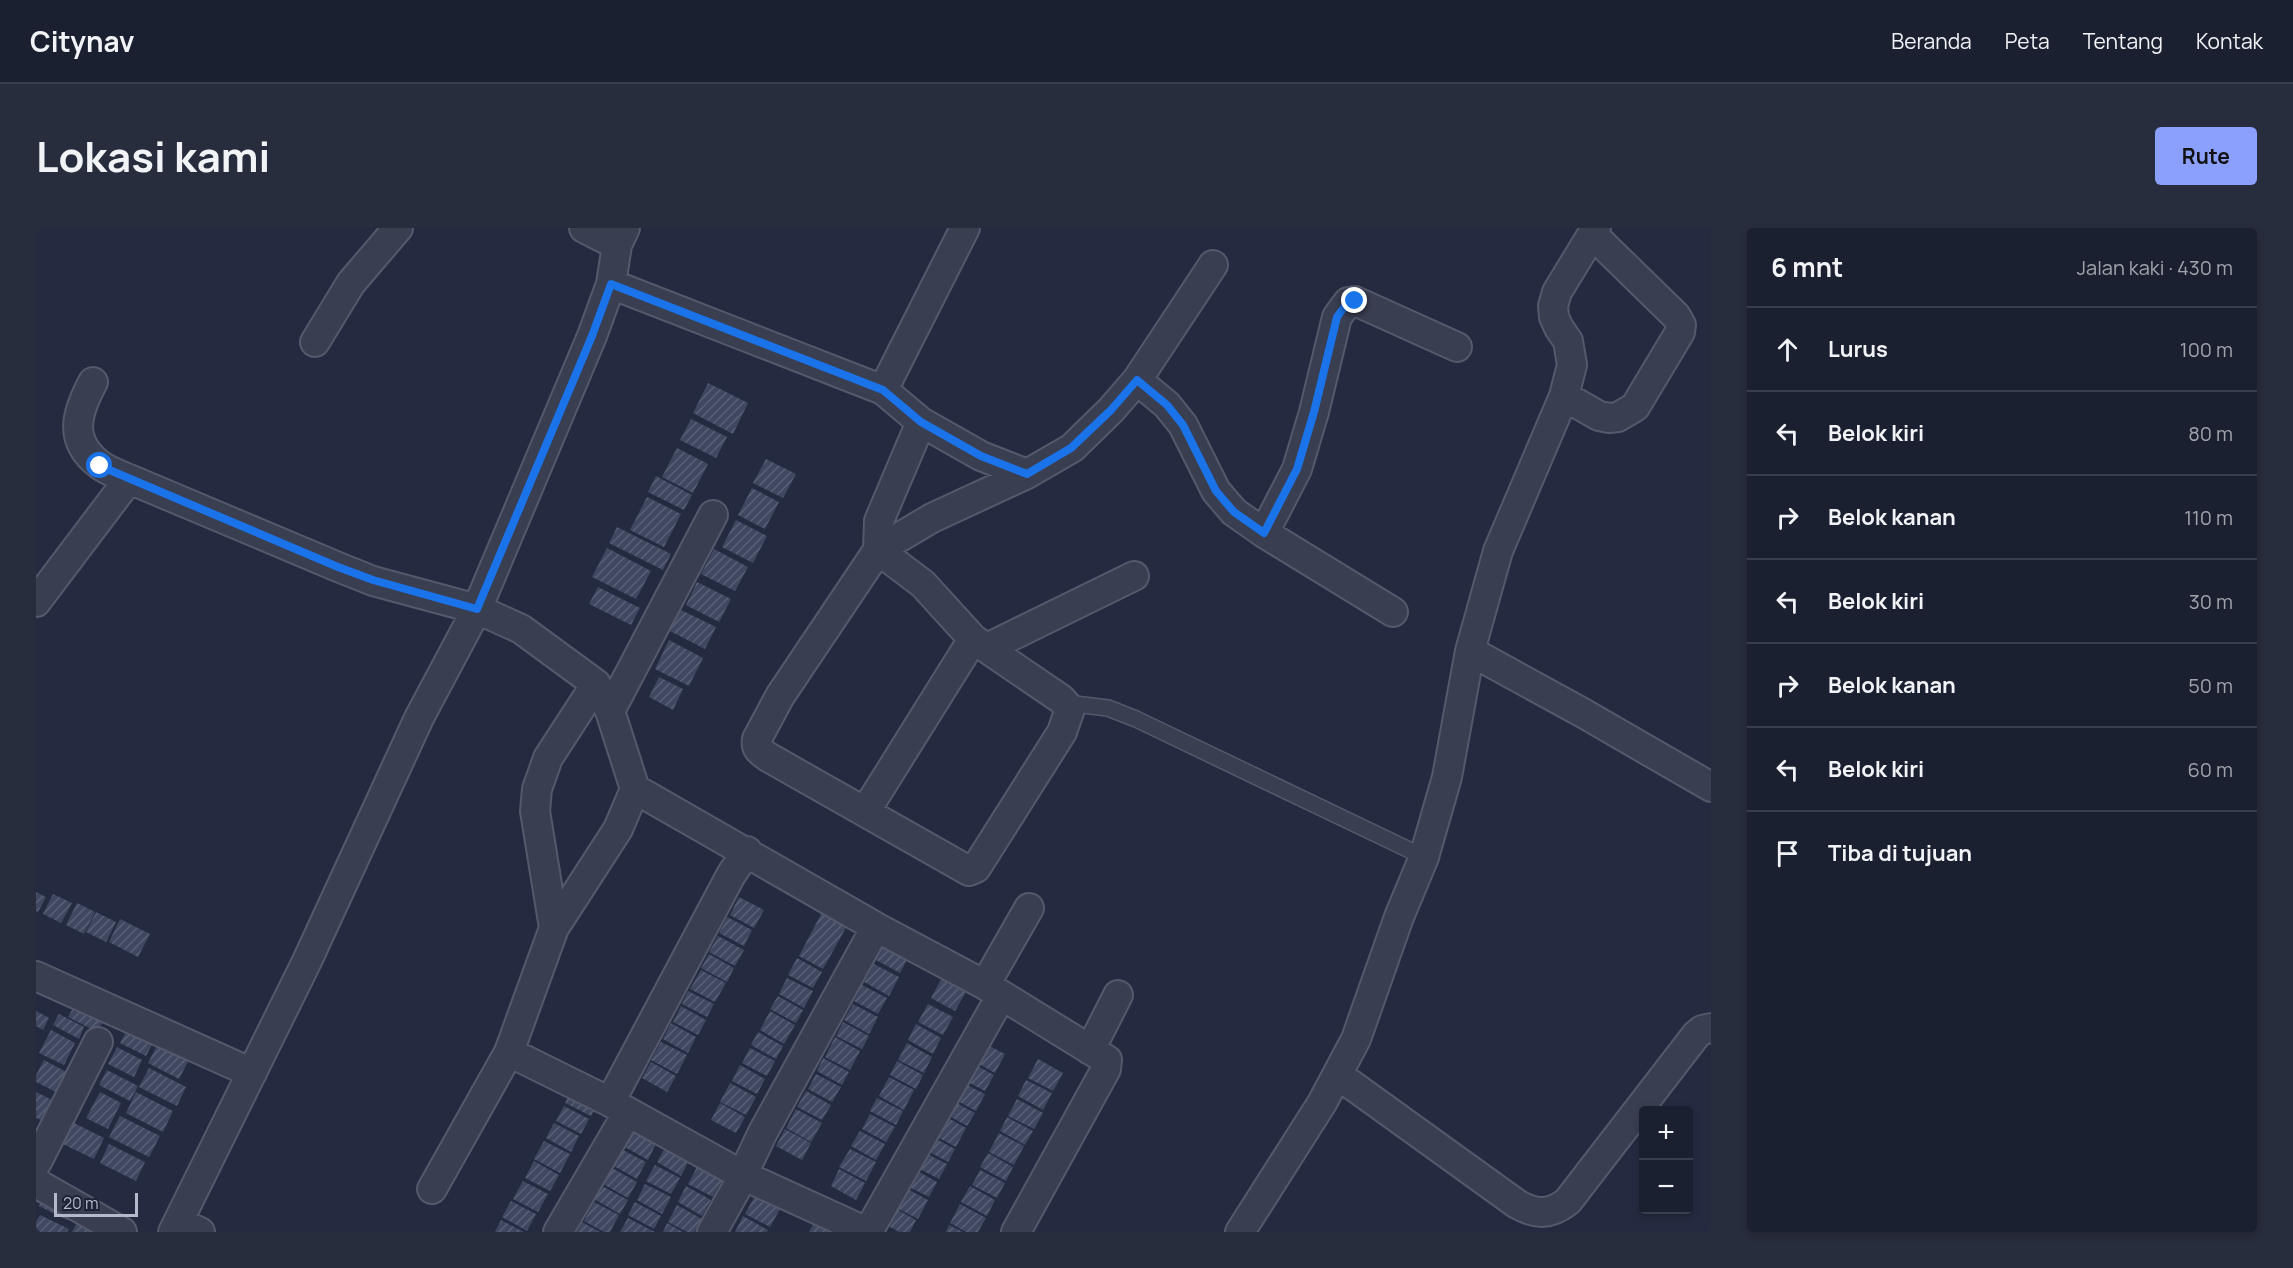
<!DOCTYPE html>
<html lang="id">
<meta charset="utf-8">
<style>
body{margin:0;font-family:Manrope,sans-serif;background:#282d3d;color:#f1f3f6}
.controls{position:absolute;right:18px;bottom:18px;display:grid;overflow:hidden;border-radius:6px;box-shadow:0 3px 9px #0003}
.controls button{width:54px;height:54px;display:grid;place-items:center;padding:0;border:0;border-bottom:2px solid #393e4d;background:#1b2031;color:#f1f3f6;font:30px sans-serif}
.scale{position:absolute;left:18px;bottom:15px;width:84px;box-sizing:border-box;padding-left:6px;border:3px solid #b5bacb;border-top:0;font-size:16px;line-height:21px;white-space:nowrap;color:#b5bacb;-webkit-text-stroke:4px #1d2336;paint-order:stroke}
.stop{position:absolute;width:18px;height:18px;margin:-14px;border:4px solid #1a73e8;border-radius:50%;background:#fff}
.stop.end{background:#1a73e8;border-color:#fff;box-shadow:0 2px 6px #0008}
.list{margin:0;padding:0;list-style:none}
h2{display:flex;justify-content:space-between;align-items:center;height:78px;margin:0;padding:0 24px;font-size:26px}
h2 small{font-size:20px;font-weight:400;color:#a0a3ab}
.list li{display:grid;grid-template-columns:39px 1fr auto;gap:18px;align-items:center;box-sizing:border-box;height:84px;padding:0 24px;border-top:2px solid #393e4d}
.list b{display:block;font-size:22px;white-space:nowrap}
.list em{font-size:20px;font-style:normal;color:#a0a3ab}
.icon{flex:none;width:33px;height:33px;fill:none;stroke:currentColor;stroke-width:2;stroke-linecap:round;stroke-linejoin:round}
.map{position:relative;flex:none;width:1675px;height:1004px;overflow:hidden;border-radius:6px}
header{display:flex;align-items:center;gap:36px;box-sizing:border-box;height:84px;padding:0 30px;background:#1b2031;border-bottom:2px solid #393e4d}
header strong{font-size:28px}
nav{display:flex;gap:33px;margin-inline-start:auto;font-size:21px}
.intro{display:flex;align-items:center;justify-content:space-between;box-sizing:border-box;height:144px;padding:0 36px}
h1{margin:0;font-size:42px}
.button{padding:15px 27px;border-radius:6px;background:#8aa0fc;color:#111;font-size:21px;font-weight:700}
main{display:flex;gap:36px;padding:0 36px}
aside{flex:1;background:#1b2031;border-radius:6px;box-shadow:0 3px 9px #0003}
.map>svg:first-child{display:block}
</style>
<header>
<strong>Citynav</strong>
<nav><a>Beranda</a><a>Peta</a><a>Tentang</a><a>Kontak</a></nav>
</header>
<div class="intro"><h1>Lokasi kami</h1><a class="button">Rute</a></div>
<main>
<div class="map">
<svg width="1675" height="1004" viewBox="0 0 1675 1004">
<defs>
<pattern id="building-hatch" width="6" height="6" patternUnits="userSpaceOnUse" patternTransform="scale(1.5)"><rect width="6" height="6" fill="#404861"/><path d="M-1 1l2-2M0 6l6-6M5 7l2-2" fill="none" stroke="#596076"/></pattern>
</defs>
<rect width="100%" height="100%" fill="#242b41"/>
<path fill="url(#building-hatch)" d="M672,155L712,175L697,206L657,185Z
M655,191L691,209L680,230L644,212Z
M641,220L672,236L657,265L626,249Z
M730,231L760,246L747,270L717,255Z
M620,248L656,267L648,282L612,264Z
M716,260L743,274L729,301L702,287Z
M611,269L645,286L628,319L594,302Z
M700,292L731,308L717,335L686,319Z
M581,299L635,326L627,342L573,315Z
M571,320L615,343L600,371L556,349Z
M678,321L712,339L699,363L665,346Z
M661,354L695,371L683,394L650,377Z
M562,359L604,380L595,397L553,376Z
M643,381L680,399L669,421L632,402Z
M633,412L667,430L653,458L619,441Z
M623,449L647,461L637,482L613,469Z
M0,664L10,669L2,684L0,683Z
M17,666L36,675L25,695L7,686Z
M703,669L728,682L718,700L694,687Z
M792,673L817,687L787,741L763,728Z
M41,675L59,684L48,706L30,697Z
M60,684L80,694L70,714L50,704Z
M691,689L716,702L708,718L683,705Z
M84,691L114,706L102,729L73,714Z
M682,708L708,722L699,738L673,724Z
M852,709L877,721L864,745L840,732Z
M673,726L698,740L691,754L665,740Z
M761,730L786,744L777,760L752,747Z
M838,736L863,749L853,768L828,754Z
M665,742L690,755L679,774L654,761Z
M909,744L934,757L919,783L895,770Z
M751,750L777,763L768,780L743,766Z
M826,757L851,770L842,786L818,773Z
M652,763L678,776L671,789L646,776Z
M742,768L767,782L760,795L734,781Z
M43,769L72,784L61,804L32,789Z
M817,776L842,789L833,806L808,792Z
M892,776L917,789L907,807L882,794Z
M645,778L670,792L662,807L637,794Z
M0,783L13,790L7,802L0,798Z
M734,783L759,797L748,816L724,802Z
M23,786L48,799L43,811L17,797Z
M807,794L833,808L826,821L800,808Z
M635,795L660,809L652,825L627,811Z
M880,796L905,810L897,826L872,812Z
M93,798L119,811L110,828L84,815Z
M15,802L39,815L28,837L3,825Z
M722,804L747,818L740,831L715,817Z
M126,808L157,824L143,851L112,835Z
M799,809L824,823L814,842L789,829Z
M944,813L969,826L959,845L934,831Z
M625,814L651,827L641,846L615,832Z
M871,815L896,829L888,845L862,832Z
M81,819L106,832L98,849L72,836Z
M714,820L739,833L731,848L706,835Z
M787,830L813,844L806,857L781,843Z
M1002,831L1027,845L1017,863L992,850Z
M8,832L34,846L24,866L0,854V847Z
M861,833L887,847L880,861L854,847Z
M932,833L958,847L949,863L924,850Z
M615,834L640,848L631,864L606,850Z
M704,837L729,851L721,866L696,853Z
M113,840L150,859L141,878L103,859Z
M71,842L102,858L94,873L63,857Z
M780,846L805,859L796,874L772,861Z
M853,849L878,862L868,882L843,868Z
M990,852L1016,865L1007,882L982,868Z
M923,853L949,866L940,883L914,869Z
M694,855L720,869L710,887L684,874Z
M536,862L562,875L555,888L529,875Z
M770,863L795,877L786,892L761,879Z
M0,864L16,872L5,892L0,890Z
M64,864L85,875L72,901L50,890Z
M100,864L137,883L127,904L90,885Z
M841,870L867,883L860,897L834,883Z
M913,871L939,885L931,898L906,884Z
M981,871L1007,885L998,901L972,888Z
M684,875L709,889L700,905L675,892Z
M528,878L553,891L545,906L520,893Z
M760,881L786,895L775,914L750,900Z
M834,886L859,899L850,914L826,901Z
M905,886L930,900L920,919L895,906Z
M84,888L124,908L113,929L73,909Z
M971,889L997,903L989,917L964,903Z
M38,895L68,910L58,931L27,916Z
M518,895L543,908L535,924L510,910Z
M597,900L621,914L612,932L587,918Z
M749,901L775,915L766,932L740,918Z
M824,903L849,916L840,932L815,918Z
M963,905L988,918L978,937L953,924Z
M893,907L919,921L912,934L886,920Z
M508,913L534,926L524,945L498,931Z
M73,916L109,934L100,953L64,935Z
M631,916L655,929L645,948L621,934Z
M585,921L610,934L601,951L576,937Z
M814,921L840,934L830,953L803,939Z
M885,923L911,936L903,951L878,938Z
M952,925L977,939L970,953L944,939Z
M498,933L523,947L514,963L489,950Z
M619,937L644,950L635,966L610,953Z
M662,937L687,951L677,969L652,956Z
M576,940L601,954L592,970L567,956Z
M876,940L901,954L893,969L867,956Z
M803,941L829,955L820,972L795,958Z
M944,942L969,955L961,970L936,957Z
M487,953L512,966L502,984L477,971Z
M609,956L635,969L626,986L601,972Z
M566,958L592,972L584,986L558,971Z
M650,958L675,972L666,988L642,974Z
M866,958L892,972L882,991L855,977Z
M934,958L959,972L951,988L925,974Z
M11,963L38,977L31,992L3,978Z
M719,968L744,981L734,999L709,986Z
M475,973L500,986L491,1003L466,989Z
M558,974L583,987L574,1004H568L548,993Z
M599,974L625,988L618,1001L592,987Z
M924,976L950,990L942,1004H930L914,995Z
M641,977L666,991L659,1004H651L632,994Z
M855,978L880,992L874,1004H863L847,995Z
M4,987L33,1001L31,1004H0V994Z
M45,987L80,1004H36Z
M707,988L732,1002L731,1004H699Z
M592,990L619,1004H584Z
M465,992L488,1004H459Z
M546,994L564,1004H541Z
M631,995L647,1004H627Z
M778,995L794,1004H773Z
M913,997L927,1004H910Z"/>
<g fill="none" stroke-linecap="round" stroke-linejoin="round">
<g stroke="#54596b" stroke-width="18">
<path id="lane" d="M1030,475L1072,480L1100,491L1388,629"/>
</g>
<g stroke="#54596b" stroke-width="32">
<path id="street" d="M548,0L581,17
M575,56L847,162L885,194L843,293L842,322L887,356L937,411L1025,471L1034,481L1026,504L940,640L933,643L732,529C725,524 719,521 721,511L744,468L842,322L896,290L991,246
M279,114L315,55L362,0
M1101,152L1131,177L1147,197L1180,263L1198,284L1228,305L1357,384
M57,154C41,184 31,212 64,237C72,243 84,247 93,251
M847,162L929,0
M1528,168L1563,188L1573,190L1582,189L1599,179L1644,104L1645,97L1640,88L1556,6
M885,194L945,228L991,246L1036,220L1075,182L1101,152L1177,37
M1228,305L1261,241L1278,184L1301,89L1312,74L1319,73L1421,119
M0,374L93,251L302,339L337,353L441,381L485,401L560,456L574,483L599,561L840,699L949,757L1071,832L1070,841L980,1004
M951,420L1098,348
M1434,423L1547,485L1675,559
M574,483L677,287
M829,584L937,411
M518,700L499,583L501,561L512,530L560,456
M0,748L216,845
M949,757L993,680
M1054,822L1082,767
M473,824L574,874L706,947L831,1004
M1302,847L1481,976C1500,987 1515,987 1532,973L1660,807L1666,802L1675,800
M574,874L695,647L711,623
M0,936L62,814
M0,955L86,1004
M396,961L473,824L518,700L582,601L599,561
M142,994L164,1004
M137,1004L271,733L383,490L441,381L556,108L575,56L581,17L589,0
M522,1004L592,884
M676,1004L700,961L726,906L840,699
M832,1004L965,768
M1204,1004L1286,875L1320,811L1363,689L1388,629L1411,549L1434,423L1462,323L1528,168L1536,137L1532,113L1523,100L1518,89L1517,78L1521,64L1560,0"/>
</g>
<use href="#lane" stroke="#393e51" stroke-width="15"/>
<use href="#street" stroke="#393e51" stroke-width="28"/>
</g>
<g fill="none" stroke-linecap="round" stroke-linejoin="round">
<path stroke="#1a73e8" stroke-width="8" d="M64,238L302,339L337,352L441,381L556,108L575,56L847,162L885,194L945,228L991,246L1035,220L1075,182L1101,152L1131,177L1147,197L1180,263L1198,284L1228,305L1261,241L1278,184L1301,89L1312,74L1319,73"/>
</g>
</svg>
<div class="controls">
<button>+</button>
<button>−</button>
</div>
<div class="scale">20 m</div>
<div class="stop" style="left:64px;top:238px"></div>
<div class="stop end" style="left:1319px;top:73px"></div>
</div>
<aside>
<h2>6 mnt<small>Jalan kaki · 430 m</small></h2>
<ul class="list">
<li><svg class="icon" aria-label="ahead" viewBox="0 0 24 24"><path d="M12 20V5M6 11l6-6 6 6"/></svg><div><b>Lurus</b></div><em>100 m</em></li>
<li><svg class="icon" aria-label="left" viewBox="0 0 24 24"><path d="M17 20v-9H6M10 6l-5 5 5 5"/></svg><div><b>Belok kiri</b></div><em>80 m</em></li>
<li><svg class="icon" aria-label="right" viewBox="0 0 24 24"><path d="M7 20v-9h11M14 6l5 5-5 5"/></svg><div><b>Belok kanan</b></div><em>110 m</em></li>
<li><svg class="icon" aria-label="left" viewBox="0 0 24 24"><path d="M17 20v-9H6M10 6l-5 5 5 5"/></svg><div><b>Belok kiri</b></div><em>30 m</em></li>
<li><svg class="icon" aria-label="right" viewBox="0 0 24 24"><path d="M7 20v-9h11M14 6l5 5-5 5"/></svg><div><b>Belok kanan</b></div><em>50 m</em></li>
<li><svg class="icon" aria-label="left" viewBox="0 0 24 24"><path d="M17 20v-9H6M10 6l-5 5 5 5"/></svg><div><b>Belok kiri</b></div><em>60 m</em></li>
<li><svg class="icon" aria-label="arrive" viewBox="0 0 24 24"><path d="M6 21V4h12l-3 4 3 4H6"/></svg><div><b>Tiba di tujuan</b></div></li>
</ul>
</aside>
</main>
